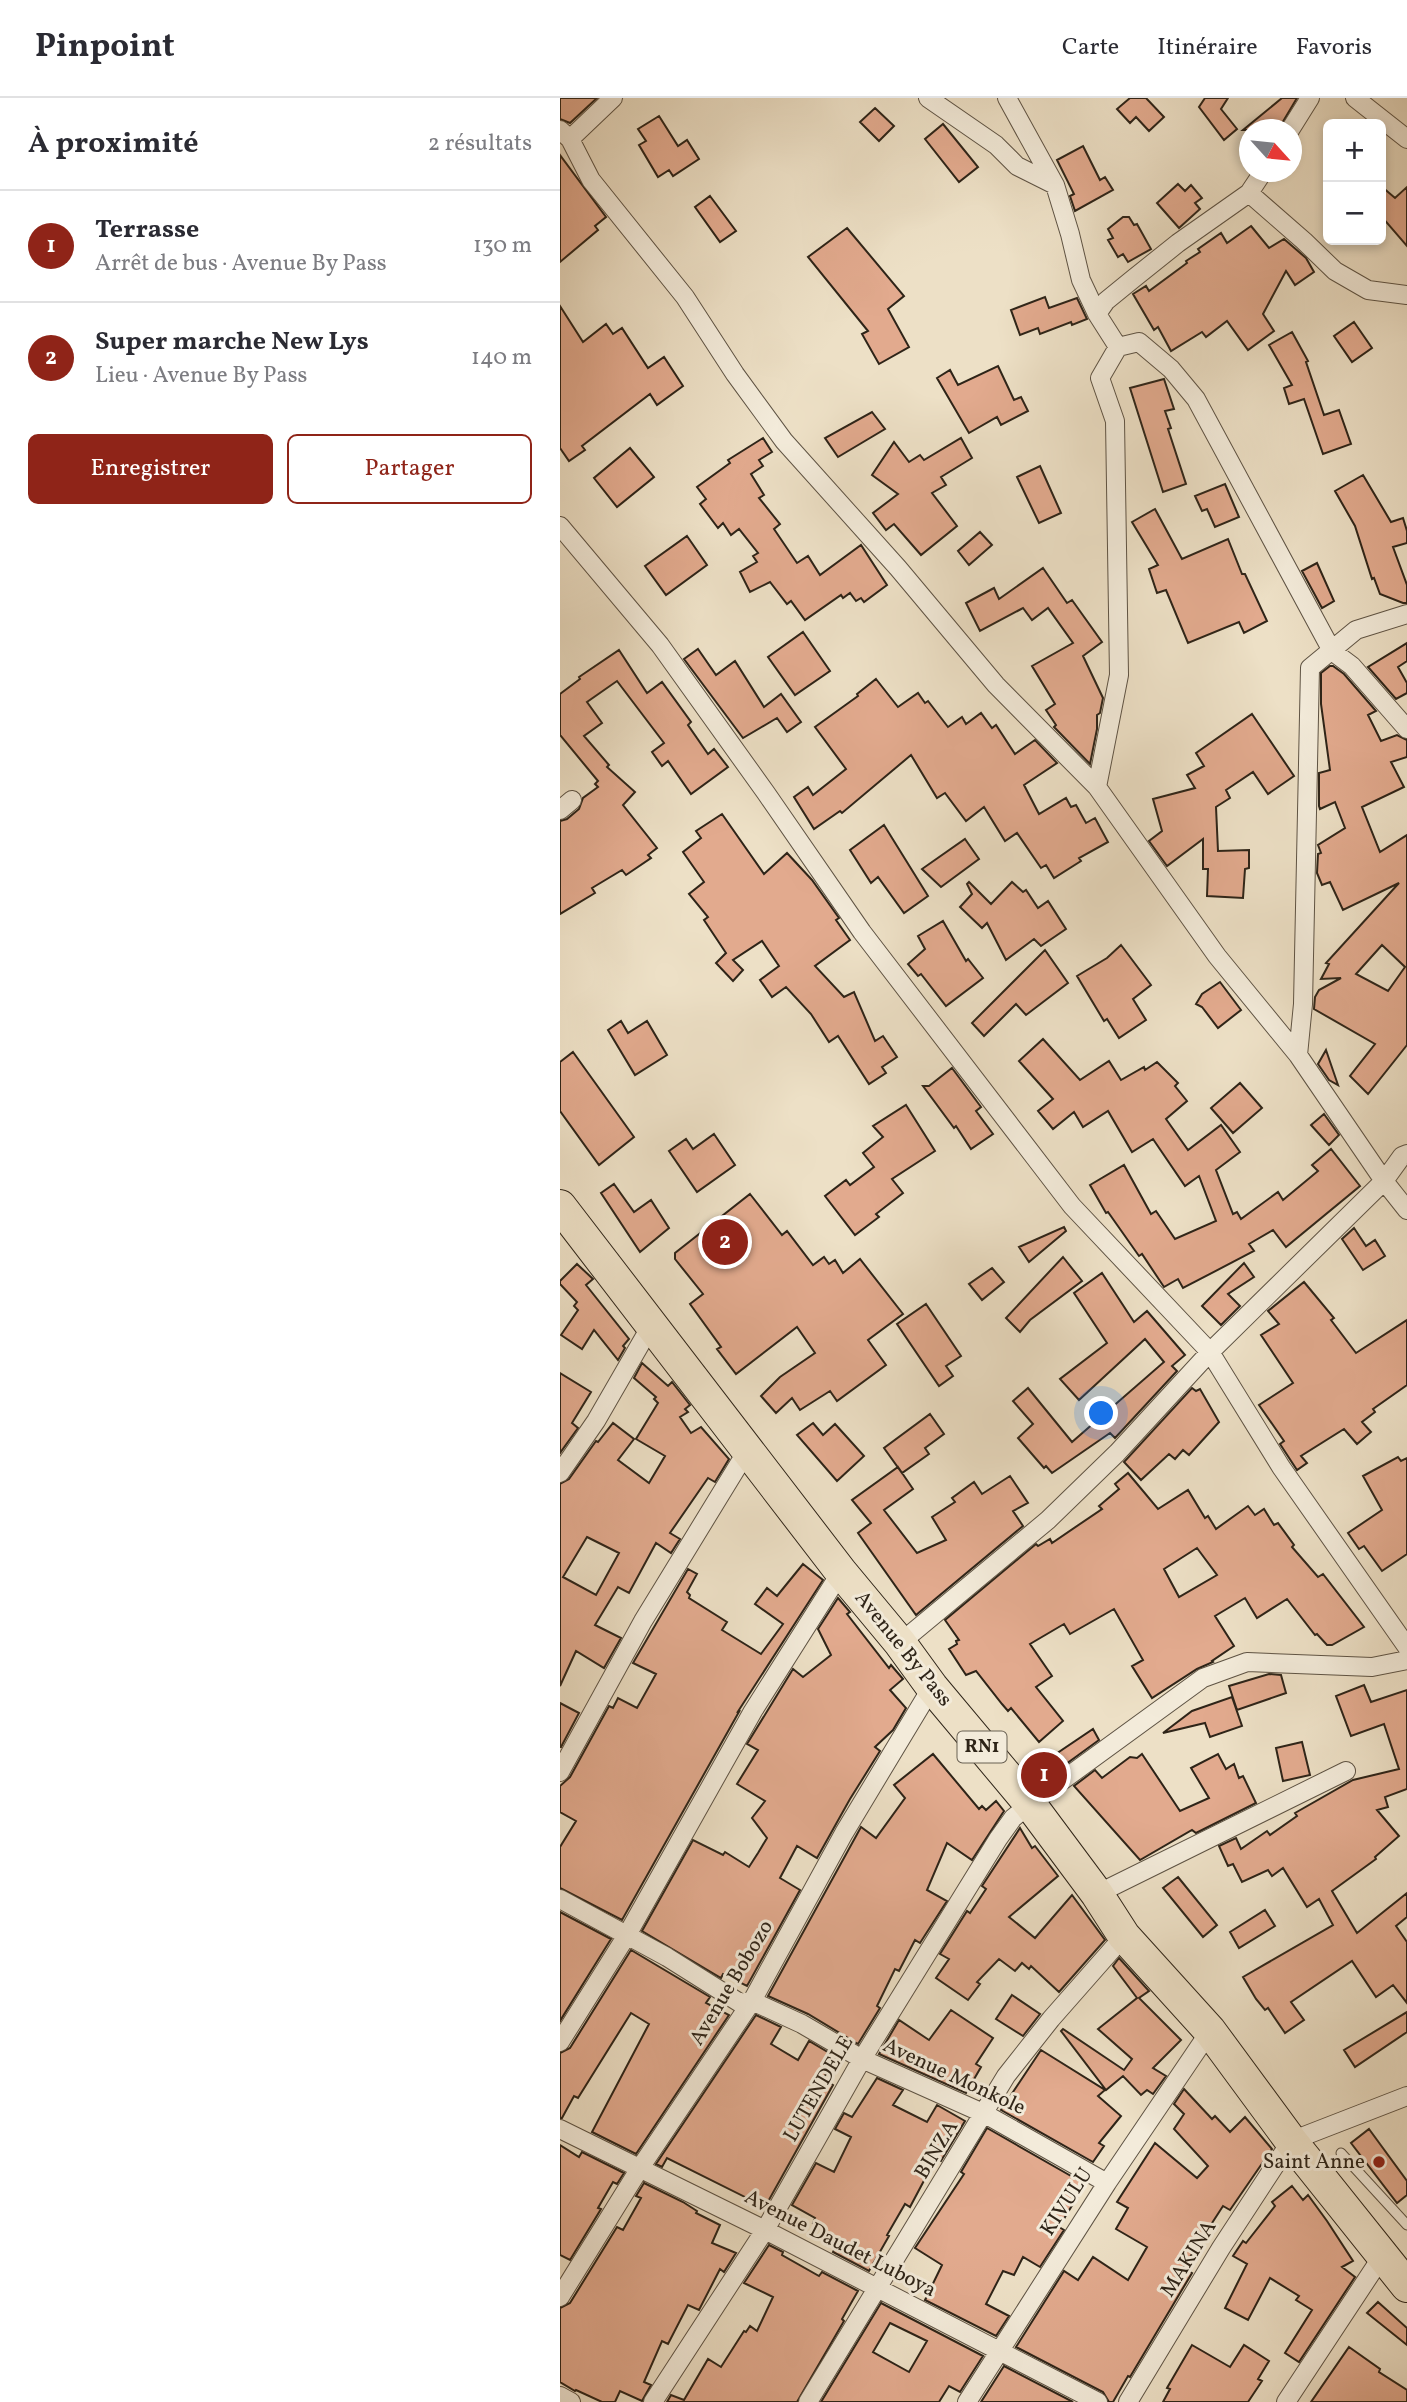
<!DOCTYPE html>
<html lang="fr">
<meta charset="utf-8">
<style>
body{margin:0;font-family:Vollkorn,serif;background:#f7f7f7;color:#2b2b33}
.controls{position:absolute;right:21px;top:21px;display:grid;overflow:hidden;border-radius:10px;box-shadow:0 4px 10px #0003}
.controls button{width:63px;height:63px;display:grid;place-items:center;padding:0;border:0;border-bottom:2px solid #e1e1e2;background:#fff;color:#2b2b33;font:35px sans-serif}
.compass{position:absolute;left:679px;top:21px;width:63px;height:63px;border-radius:50%;background:#fff;box-shadow:0 4px 10px #0003;rotate:117deg}
.you{position:absolute;left:542px;top:1316px;width:24px;height:24px;margin:-18px;border:5px solid #fff;border-radius:50%;background:#1a73e8;box-shadow:0 0 0 10px #1a73e833}
.badge{display:grid;place-items:center;width:46px;height:46px;border-radius:50%;background:#8f2418;color:#fff;font-size:23px;font-weight:700}
.pin{position:absolute;translate:-50% -50%;border:4px solid #fff;box-shadow:0 2px 7px #0006}
.list{margin:0;padding:0;list-style:none}
h2{display:flex;justify-content:space-between;align-items:center;height:91px;margin:0;padding:0 28px;font-size:30px}
h2 small{font-size:23px;font-weight:400;color:#7c7c81}
.list li{display:grid;grid-template-columns:46px 1fr auto;gap:21px;align-items:center;box-sizing:border-box;height:112px;padding:0 28px;border-top:2px solid #e1e1e2}
.list b{display:block;font-size:26px;white-space:nowrap}
.list p{margin:0;font-size:23px;white-space:nowrap;color:#7c7c81}
.list em{font-size:23px;font-style:normal;color:#7c7c81}
.actions{display:flex;gap:14px;padding:21px 28px}
.actions a{flex:1;padding:16px 0;border:2px solid #8f2418;border-radius:10px;text-align:center;font-size:24px;color:#8f2418}
.actions .main{background:#8f2418;color:#fff}
.map{position:relative;flex:none;width:847px;height:2304px;overflow:hidden}
header{display:flex;align-items:center;gap:42px;box-sizing:border-box;height:98px;padding:0 35px;background:#fff;border-bottom:2px solid #e1e1e2}
header strong{font-size:33px}
nav{display:flex;gap:38px;margin-inline-start:auto;font-size:24px}
main{display:flex}
aside{flex:1;background:#fff}
.map>svg:first-child{display:block}
</style>
<header>
<strong>Pinpoint</strong>
<nav><a>Carte</a><a>Itinéraire</a><a>Favoris</a></nav>
</header>
<main>
<aside>
<h2>À proximité<small>2 résultats</small></h2>
<ul class="list">
<li><span class="badge">1</span><div><b>Terrasse</b><p>Arrêt de bus · Avenue By Pass</p></div><em>130 m</em></li>
<li><span class="badge">2</span><div><b>Super marche New Lys</b><p>Lieu · Avenue By Pass</p></div><em>140 m</em></li>
</ul>
<div class="actions"><a class="main">Enregistrer</a><a>Partager</a></div>
</aside>
<div class="map">
<svg width="847" height="2304" viewBox="0 0 847 2304">
<rect width="100%" height="100%" fill="#ede0c6"/>
<filter id="stains"><feTurbulence type="fractalNoise" baseFrequency=".00286" numOctaves="4"/><feColorMatrix values="0 0 0 0 .2 0 0 0 0 .09 0 0 0 0 .02 0 0 0 .5 -.17"/></filter>
<radialGradient id="worn" r=".72"><stop offset=".6" stop-color="#630" stop-opacity="0"/><stop offset="1" stop-color="#630" stop-opacity=".3"/></radialGradient>
<path fill="#e2aa8e" stroke="#2e2418" stroke-width="2" fill-rule="evenodd" d="M0,0H37L10,25L0,21Z
M570,0H586L604,19L589,33L576,19L570,25L557,11Z
M645,0H668L661,11L677,31L664,42L639,9Z
M722,0H737L718,32H683Z
M315,10L334,28L319,43L300,24Z
M99,18L118,48L127,42L139,61L113,78L109,72L98,79L79,47L86,43L78,31Z
M383,26L418,69L399,84L365,41Z
M523,48L540,82L545,79L553,92L515,113L510,98L514,96L497,62Z
M0,57L46,119L35,128L38,132L0,164Z
M618,86L625,93L631,87L642,100L635,105L640,111L619,130L597,105Z
M821,88L835,100L847,89V148L821,118Z
M150,98L176,133L160,144L135,109Z
M563,119H569L574,127L577,126L591,151L568,164L563,156L558,159L548,142L553,140L548,131Z
M691,128L709,150L724,141L746,160L754,174L735,187L726,173L703,216L714,233L688,252L667,223L646,239L642,234L611,253L598,229L594,232L573,196L586,188L589,193L627,165L626,163L640,154L638,151L661,135L667,145Z
M287,130L344,198L328,211L349,249L319,266L302,236L308,233L248,159Z
M485,199L489,210L517,200L527,221L512,227L511,224L480,236L478,230L460,237L451,212Z
M0,208L23,244L46,226L53,236L62,230L88,270L104,259L123,288L97,307L90,296L22,348L25,352L9,363L0,350Z
M794,224L812,250L792,264L774,238Z
M732,234L748,263L746,264L764,317L779,312L791,346L763,356L744,301L729,306L724,290L732,287L709,247Z
M438,268L454,302L461,299L468,313L441,327L437,319L409,335L377,280L390,272L398,287Z
M604,281L614,311L605,313L611,330L608,331L626,386L603,394L570,290Z
M312,314L325,331L278,359L265,340Z
M203,340L212,354L199,362L203,368L191,376L204,397L199,400L220,426L214,431L237,465L248,458L260,477L301,447L327,487L304,504L301,500L296,503L290,495L283,500L281,497L245,522L231,503L227,506L210,484L190,494L180,474L197,464L193,458L198,455L179,431L171,437L163,425L158,430L140,406L146,401L137,389L170,365L168,362Z
M401,340L412,360L381,379L386,387L372,395L397,428L361,457L334,426L326,432L313,415L338,396L312,377L334,344L349,364L360,357L364,362Z
M70,350L94,379L57,409L34,380Z
M480,368L501,415L479,425L457,379Z
M803,377L831,424L843,420L847,433V445L833,449L847,487V505H843L820,496L814,480L812,481L795,428L775,393Z
M665,386L679,419L655,429L647,411L642,413L635,398Z
M595,411L622,461L668,441L682,476H685L707,523L684,535L679,524L628,545L606,492L597,495L589,471L598,467L572,424Z
M420,434L432,447L409,467L398,453Z
M127,438L147,467L106,497L85,468Z
M757,465L774,503L762,510L742,473Z
M483,470L507,505L512,502L542,544L523,558L543,600L540,615L537,617V631L530,666L494,629L496,627L486,612L495,606L472,568L513,545L488,510L472,522L463,510L420,533L406,505L434,490L439,501Z
M243,534L270,573L235,597L208,559Z
M847,545V563L838,569L847,585V595L836,601L808,569Z
M138,551L156,577L175,563L204,609L221,596L241,624L227,634L217,620L183,640L124,561Z
M59,552L87,595L102,584L131,624L128,627L148,656L154,651L168,669L131,696L108,663L102,668L92,654L104,645L57,583L27,604L42,625L24,638L49,667L47,669L75,694L63,707L97,750L88,757L91,760L66,777L62,772L32,790L35,795L0,816V723L7,721L19,711L23,700L38,689L35,686L38,683L0,637V596L20,581L19,579Z
M770,568H773L784,576L816,613L808,617L821,643L837,637L847,642V659L831,664L844,689L802,709L820,754L847,737V947L808,996L790,978L815,946L754,911L755,899L759,892L781,880L761,881L769,866L766,865L839,785L783,812L770,784L762,787L757,775L758,756L761,755L758,747L785,730L775,704L760,711L759,708V675L770,672L761,606V575ZM822,847L845,869L828,893L796,876Z
M316,581L338,609L358,595L365,605L368,603L388,629L402,619L406,626L421,615L432,630L436,627L455,656L475,642L497,665L464,687L479,716L506,700L511,709L516,707L526,725L535,720L548,744L519,760L521,763L494,780L486,767L481,770L457,735L445,743L424,709L406,723L385,695L377,700L351,657L282,715L280,713L254,731L234,699L248,689L253,697L286,671L255,629L298,598L297,596Z
M692,616L734,678L708,696L693,674L666,692L670,700L656,709L658,753L689,752V770L685,771L683,800L647,798L648,771H643V741L607,768L589,743L602,733L593,701L635,690L627,677L644,668L636,655Z
M162,716L204,776L227,755L252,782L279,820L276,822L290,842L255,868L284,899L294,894L315,943L323,938L337,959L322,969L326,975L309,986L278,938L269,944L251,916L226,889L212,899L200,882L219,868L202,843L173,862L183,872L173,883L156,865L166,855L144,822L148,819L129,796L144,784L123,754L141,740L136,733Z
M324,727L368,798L344,815L318,779L311,785L290,752Z
M405,741L419,761L381,789L362,771Z
M409,784L431,806L452,784L463,794L466,792L478,810L488,803L506,831L481,848L474,841L446,862L427,825L422,830L400,809L412,796L407,786Z
M383,823L406,863L408,861L423,880L386,908L361,876L358,878L348,866L365,851L358,838Z
M561,847L591,887L573,901L586,922L559,940L547,921L544,923L517,878L547,860Z
M485,852L508,885L466,917L456,906L424,938L412,925Z
M660,884L681,912L658,930L642,909L636,906L642,896Z
M61,923L68,935L87,923L107,957L75,977L48,932Z
M483,941L520,982L549,963L561,982L584,969L585,972L597,964L618,985L615,988L627,1003L606,1021L628,1052L661,1027L680,1054L656,1072L673,1116L677,1114L681,1121L718,1094L723,1102L758,1073L752,1067L771,1051L800,1088L726,1149L713,1132L689,1146L694,1153L623,1190L618,1181L604,1189L582,1156L579,1158L548,1114L546,1115L530,1087L564,1067L591,1116L596,1113L615,1141L656,1123L639,1078L625,1088L593,1041L572,1054L548,1013L523,1029L514,1014L493,1031L478,1013L493,1001L459,963Z
M766,952L778,987L769,982L758,966Z
M13,954L74,1039L39,1067L0,1013V964Z
M392,970L421,1009L416,1013L433,1036L411,1051L396,1028L394,1030L363,988H369Z
M680,985L702,1010L673,1035L651,1010Z
M346,1007L375,1053L332,1081L343,1095L316,1116L319,1119L295,1137L265,1098L286,1082L290,1087L314,1069L303,1055L323,1039L313,1028Z
M764,1016L779,1037L769,1047L751,1027Z
M154,1036L175,1067L137,1094L109,1053L126,1041L133,1051Z
M54,1086L74,1114L91,1102L109,1130L80,1154L41,1095Z
M190,1096L222,1137L227,1133L253,1167L264,1159L269,1166L275,1162L283,1175L300,1161L343,1216L308,1242L326,1267L277,1303L270,1293L240,1312L232,1300L216,1315L201,1298L220,1279L255,1255L237,1229L176,1276L157,1251L161,1249L130,1206L143,1196L115,1161V1155Z
M504,1129L506,1133L469,1164L459,1149Z
M794,1130L806,1148L815,1142L825,1158L803,1172L782,1141Z
M503,1159L522,1183L470,1222L460,1234L446,1220Z
M684,1165L694,1179L668,1196L680,1208L661,1227L642,1208Z
M17,1166L33,1181L26,1187L69,1241L63,1248L65,1250L58,1262L34,1232L22,1251L1,1237L18,1212L14,1208L17,1204L0,1186V1183Z
M432,1170L444,1184L422,1202L409,1186Z
M542,1175L574,1224L587,1213L625,1257L612,1268L617,1273L555,1340L550,1335L492,1375L486,1368L484,1370L458,1340L473,1326L453,1303L468,1290L512,1344L604,1264L585,1241L519,1302L500,1281L547,1245L514,1195Z
M744,1184L774,1220L771,1222L796,1255L847,1222V1287L813,1311L815,1314L802,1324L811,1334L797,1346L784,1331L741,1358L747,1365L737,1372L720,1346L724,1343L699,1307L733,1285L701,1237L719,1226L708,1213Z
M366,1206L401,1258L386,1268L393,1278L379,1288L337,1226Z
M82,1265L108,1288L112,1284L130,1307L125,1311L128,1314L120,1319L131,1335L141,1329L169,1361L155,1384L148,1380L110,1435L120,1441L111,1455L96,1445L69,1495L58,1489L35,1527L61,1540L44,1570L16,1553L0,1588V1386L9,1381L36,1343L38,1344L53,1325L74,1341L58,1362L89,1385L105,1358L76,1341L98,1305L94,1301L96,1299L74,1280ZM27,1439L59,1455L36,1497L3,1479Z
M0,1275L31,1294L12,1325L18,1330L0,1355Z
M632,1290L636,1293L640,1291L659,1324L629,1357L623,1352L615,1361L609,1356L581,1382L564,1364Z
M370,1316L384,1336L365,1350L369,1356L342,1375L324,1350Z
M253,1325L263,1337L275,1326L304,1358L277,1383L237,1337Z
M838,1359L841,1363L847,1360V1456L822,1473L804,1448L799,1451L788,1435L822,1412L803,1378Z
M338,1369L353,1391L324,1412L357,1455L386,1442L372,1419L395,1404L392,1400L414,1384L422,1396L450,1378L468,1405L453,1413L463,1428L356,1517L298,1435L311,1425L292,1402Z
M568,1375L598,1411L628,1392L645,1420L648,1418L656,1431L688,1408L695,1417L704,1411L714,1427L718,1425L734,1447L732,1449L758,1479L763,1476L804,1529L772,1547H767L757,1536L755,1537L727,1501L697,1520L685,1500L655,1518L674,1548L652,1563L653,1564L637,1571L592,1600L572,1568L583,1562L554,1511L510,1536L504,1526L470,1546L492,1578L476,1589L503,1623L479,1644L451,1610L448,1613L442,1606L416,1573L406,1577L389,1551L397,1546L396,1543L399,1542L385,1522L476,1446L478,1448L490,1441L492,1445L542,1411L539,1408L559,1391L555,1386ZM637,1450L657,1477L619,1499L604,1471Z
M243,1466L263,1482L177,1615L180,1612L62,1822L0,1790V1749L16,1723L0,1714V1688L10,1679L49,1608L53,1610L58,1600L77,1610L96,1576L73,1565L128,1471L137,1476L127,1494L130,1497L129,1500L167,1524L162,1532L201,1556L223,1526L195,1506L207,1490L217,1498Z
M278,1500L290,1514L287,1516L329,1570L331,1567L343,1581L330,1592L346,1610L333,1632L315,1649L320,1653L290,1701L257,1760L237,1748L220,1780L240,1792L187,1888L163,1876L161,1880L82,1833L133,1742L163,1757L165,1754L189,1769L198,1755L207,1740L192,1720L205,1703L177,1686L198,1652L187,1646L233,1571L243,1579L271,1557L258,1531Z
M709,1576L721,1577L726,1595L677,1612L669,1588Z
M804,1587L811,1604L847,1592V1691L825,1699L828,1709L817,1712L839,1738L815,1759L816,1761L772,1793L797,1835L847,1795V1819L836,1828L847,1844V1905L833,1887L816,1899L792,1863L731,1904L744,1922L725,1935L708,1910L705,1912L696,1901L683,1879L773,1827L759,1801L747,1809L723,1770L712,1778L708,1772L682,1784L673,1766L668,1768L659,1748L676,1740L681,1751L707,1733L710,1737L737,1718L735,1715L793,1682L839,1671L824,1626L791,1638L776,1598Z
M672,1599L682,1628L650,1639L645,1625L603,1635L632,1613Z
M0,1605L19,1615L1,1649H0Z
M533,1631L539,1642L495,1674L487,1662Z
M742,1644L750,1677L723,1683L716,1650Z
M373,1656L419,1711L422,1708L426,1712L436,1703L444,1713L412,1762L387,1745L367,1792L387,1803L360,1845L355,1842L339,1873L335,1871L317,1908L320,1910L298,1946L248,1916L208,1898L301,1729L316,1740L345,1700L334,1687Z
M582,1656L620,1713L649,1700L631,1670L658,1656L666,1671L674,1666L679,1680L683,1678L696,1705L636,1735L632,1732L580,1762L514,1688L535,1672L542,1680L570,1659L577,1660Z
M460,1730L472,1750L475,1748L498,1778L449,1819L475,1840L512,1797L545,1842L499,1894L471,1868L469,1871L462,1865L455,1873L439,1861L417,1884L420,1886L408,1902L376,1880L389,1861L380,1856L407,1813L410,1815L426,1791L422,1788Z
M618,1779L657,1827L643,1839L603,1790Z
M705,1812L715,1828L679,1850L670,1834Z
M0,1814L51,1841L0,1923Z
M71,1852L150,1899L146,1905L169,1917L76,2056L32,2034L89,1926L71,1915L18,2000L14,1998L2,2020H0V1955L10,1950Z
M559,1860L589,1893L579,1900L621,1942L593,1970L606,1978L593,1996L587,1992L581,1997L563,1978L546,1992L501,1933L503,1931L564,1972L572,1961L538,1931L577,1900L553,1868Z
M452,1897L480,1916L463,1938L436,1921Z
M391,1912L433,1940L416,1966L421,1969L406,1995L319,1956L339,1922L369,1942Z
M847,1914V1934L795,1969L784,1952Z
M196,1917L221,1929L211,1946L238,1962L249,1943L276,1959L263,1981L273,1987L205,2109L107,2060L102,2069L96,2066Z
M481,1952L545,1992L538,1998L561,2018L539,2045L544,2048L533,2064L441,2012Z
M317,1980L343,1992L333,2007L367,2024L377,2007L405,2023L381,2063L376,2060L350,2109L345,2106L327,2137L329,2138L309,2173L273,2154L280,2141L253,2125L255,2120L232,2107L256,2065L274,2074L291,2039L275,2031L284,2015L292,2019Z
M624,1991L652,2021L655,2018L670,2034L685,2019L712,2051L670,2112L663,2108L623,2170L632,2175L570,2279L568,2278L553,2304H549L543,2294L456,2249L504,2173L518,2182L533,2159L568,2182L587,2149L556,2131L568,2110L557,2104L595,2045L637,2080L648,2068L614,2031L624,2016L614,2006Z
M427,2030L525,2086L499,2129L504,2132L480,2169L463,2159L454,2177L443,2173L426,2206L449,2218L436,2238L365,2202L382,2167L355,2150L404,2076L401,2074Z
M809,2031L847,2083V2097L837,2105L791,2045Z
M0,2047L19,2059L22,2054L64,2075L57,2086L53,2084L38,2110L41,2111L10,2162L0,2157Z
M84,2085L123,2104L137,2113L136,2115L160,2127L152,2145L176,2155L164,2174L160,2171L139,2212L128,2207L108,2246L102,2243L84,2284L91,2287L82,2303L60,2293L55,2304H42L16,2292L15,2293L0,2284V2210L10,2205L57,2129L63,2132L81,2100L76,2098Z
M732,2088L743,2102L748,2097L767,2123L793,2163L782,2169L795,2179L739,2264L725,2255L752,2212L736,2202L739,2198L710,2180L688,2222L665,2210L687,2166L673,2158L683,2143L686,2145L715,2108L712,2104Z
M209,2147L223,2154L222,2157L259,2178L262,2174L298,2193L282,2221L284,2223L237,2304H107L111,2297L124,2302L148,2261L161,2269L184,2233L186,2234L190,2228L197,2233L213,2199L184,2185Z
M818,2204L847,2230V2247L807,2215Z
M321,2205L423,2258L400,2294L389,2288L379,2304H261ZM330,2225L367,2243L349,2274L313,2254Z
M632,2247L670,2269L684,2247L709,2263L698,2281L702,2283L688,2304H603L610,2291L607,2290Z
M789,2249L820,2271L819,2274L847,2292V2304H751Z
M444,2268L513,2304H421Z"/>
<g fill="none" stroke-linecap="round" stroke-linejoin="round">
<g stroke="#5e5344" stroke-width="11">
<path id="lane" d="M781,2055L847,2127"/>
</g>
<g stroke="#5e5344" stroke-width="20">
<path id="street" d="M368,0L436,47L457,68L495,87
M447,0L495,87L510,136L521,182L537,216L558,249L540,280L555,323L559,577L537,689
M795,0L847,41
M0,32L10,41L31,82L125,199L175,276L224,343L338,470L436,587L537,689L657,858L738,957L824,1083L847,1112
M730,32L750,0
M10,41L53,0
M689,95L744,143L775,173L808,192L847,197
M537,216L546,203L573,181L618,145L689,95L703,74
M558,249L579,244L611,271L636,301L772,553L792,568L847,631
M0,428L100,547L206,695L302,834L512,1108L650,1254L721,1369L847,1549
M0,712L12,702
M738,957L743,906L750,570L796,532L847,516
M0,1375L36,1323L92,1226
M340,1545L488,1422L557,1355L650,1254L824,1083L842,1058L847,1056
M0,1674L83,1523L187,1353
M537,1796L786,1673
M0,1801L107,1859L180,1905L192,1903L242,1926L302,1961L425,2016L547,2085
M0,1944L67,1837L193,1613L281,1474
M0,2031L205,2132L538,2304
M0,2199L80,2070L192,1903L284,1735L372,1589
M0,2298L11,2304
M93,2304L205,2132L302,1961L438,1741L453,1720L470,1706L643,1580L687,1564L812,1569L847,1562
M248,2304L446,1978L491,1921L564,1838
M407,2304L547,2085L650,1933
M568,2304L661,2150L731,2043L847,1998
M726,2304L823,2157"/>
</g>
<g stroke="#2e2418" stroke-width="34">
<path id="highway" d="M0,1108L281,1474L340,1545L372,1589L470,1706L537,1796L564,1838L650,1933L731,2043L847,2188"/>
</g>
<use href="#lane" stroke="#f3ebda" stroke-width="9"/>
<use href="#street" stroke="#f3ebda" stroke-width="18"/>
<use href="#highway" stroke="#ede0c6" stroke-width="32"/>
</g>
<circle fill="#8f2418" stroke="#f3ebda" stroke-width="2.5" cx="819" cy="2064" r="7"/>
<g text-anchor="middle" dominant-baseline="central" stroke-width="6" stroke-linejoin="round" paint-order="stroke">
<rect fill="#f3ebda" stroke="#696052" stroke-width="2" x="397.5" y="1633.5" width="49" height="31" rx="5"/>
<g font-size="19" font-weight="bold" fill="#2e2418">
<text x="422" y="1649">RN1</text>
</g>
<g font-size="21" fill="#2e2418" stroke="#f3ebda">
<text transform="translate(343 1551) rotate(51)">Avenue By Pass</text>
<text transform="translate(172 1885) rotate(-59)">Avenue Bobozo</text>
<text transform="translate(394 1979) rotate(25)">Avenue Monkole</text>
<text transform="translate(259 1991) rotate(-60)">LUTENDELE</text>
<text transform="translate(377 2052) rotate(-59)">BINZA</text>
<text transform="translate(507 2104) rotate(-57)">KIVULU</text>
<text transform="translate(280 2146) rotate(27)">Avenue Daudet Luboya</text>
<text transform="translate(629 2161) rotate(-58)">MAKINA</text>
</g>
<g font-size="21" fill="#2e2418" stroke="#f3ebda" text-anchor="end">
<text x="805" y="2064">Saint Anne</text>
</g>
</g>
<rect width="100%" height="100%" filter="url(#stains)"/>
<rect width="100%" height="100%" fill="url(#worn)"/>
</svg>
<div class="controls">
<button>+</button>
<button>−</button>
</div>
<svg class="compass" viewBox="-18 -18 36 36"><path d="M0-13l5 13h-10z" fill="#e53935"/><path d="M0 13l5-13h-10z" fill="#7c7c81"/></svg>
<div class="you"></div>
<div class="pin badge" style="left:484px;top:1677px">1</div>
<div class="pin badge" style="left:165px;top:1144px">2</div>
</div>
</main>
